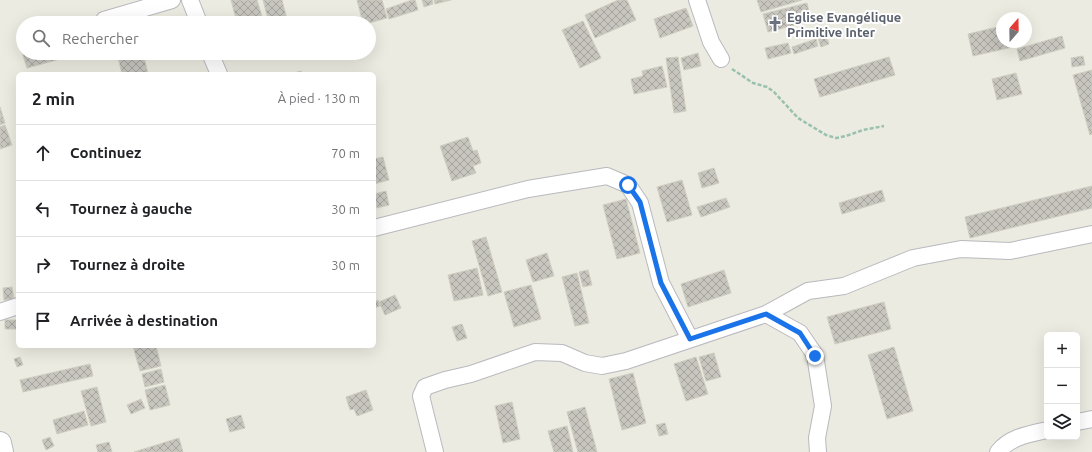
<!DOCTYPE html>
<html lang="fr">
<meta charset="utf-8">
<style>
body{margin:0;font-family:Ubuntu,sans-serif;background:#f2f2f2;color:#202124}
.controls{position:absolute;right:12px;bottom:12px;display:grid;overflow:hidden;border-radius:6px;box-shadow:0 4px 16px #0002}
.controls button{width:36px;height:36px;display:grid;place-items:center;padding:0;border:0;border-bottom:1px solid #e0e0e0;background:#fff;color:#202124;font:20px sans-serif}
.compass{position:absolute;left:996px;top:12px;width:36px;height:36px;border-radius:50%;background:#fff;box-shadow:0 4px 16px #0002;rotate:20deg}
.stop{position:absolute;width:12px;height:12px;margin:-9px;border:3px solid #1a73e8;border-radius:50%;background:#fff}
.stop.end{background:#1a73e8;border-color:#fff;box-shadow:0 1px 4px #0008}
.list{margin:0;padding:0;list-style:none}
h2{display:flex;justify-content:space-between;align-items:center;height:52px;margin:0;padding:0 16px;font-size:17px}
h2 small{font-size:13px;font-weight:400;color:#757577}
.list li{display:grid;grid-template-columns:26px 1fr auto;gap:12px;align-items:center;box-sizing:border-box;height:56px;padding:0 16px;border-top:1px solid #e0e0e0}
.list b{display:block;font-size:15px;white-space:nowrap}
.list em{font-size:13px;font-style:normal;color:#757577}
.icon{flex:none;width:22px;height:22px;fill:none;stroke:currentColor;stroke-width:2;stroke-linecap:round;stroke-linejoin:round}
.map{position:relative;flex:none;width:1092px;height:452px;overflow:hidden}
.search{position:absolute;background:#fff;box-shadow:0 4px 16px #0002;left:16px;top:16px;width:360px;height:44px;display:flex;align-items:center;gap:10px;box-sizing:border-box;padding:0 14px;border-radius:22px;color:#757577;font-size:15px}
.panel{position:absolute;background:#fff;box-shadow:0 4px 16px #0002;left:16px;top:72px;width:360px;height:276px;border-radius:6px}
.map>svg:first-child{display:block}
</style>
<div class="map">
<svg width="1092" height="452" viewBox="0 0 1092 452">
<defs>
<pattern id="building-cross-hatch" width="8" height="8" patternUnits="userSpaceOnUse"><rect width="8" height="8" fill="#c7c5be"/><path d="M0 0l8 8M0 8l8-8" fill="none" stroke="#a5a39e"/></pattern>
</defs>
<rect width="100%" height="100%" fill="#ebebe1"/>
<path fill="url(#building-cross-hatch)" stroke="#cfcec0" d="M231,0H257L264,23H237Z
M263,0H282L288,23H269Z
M357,0H382L387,18L369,23H363Z
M412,0H415L418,10L389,19L386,9Z
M422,0H432L433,4L424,7Z
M434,0H451L435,4Z
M618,0H627L636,20L595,38L585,15Z
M757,0H802L761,12Z
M807,3L811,21L768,32L763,14Z
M686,8L693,26L660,38L654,19Z
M583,21L601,58L580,68L562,30Z
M1002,26V42H1016L1017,46L973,56L968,34Z
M825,31L829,44L821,47L816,33Z
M1062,36L1065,48L1020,61L1017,49Z
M816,39L818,46L794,54L792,47Z
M788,43L791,53L768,59L765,48Z
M21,49H23V53H82L27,68Z
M117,53H143L148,74H122Z
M246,53H267L248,59Z
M698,53L701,66L684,70L681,58Z
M1083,56L1085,65L1072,67L1071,58Z
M678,57L686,111L674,113L666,58Z
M889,57L895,75L820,97L814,79Z
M662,66L667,87L634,94L631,79L643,76L642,71Z
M1092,70V134L1090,135L1073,75Z
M301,71L302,74H290Z
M1016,73L1022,94L997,100L992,79Z
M0,107L5,123L0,125Z
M5,125L12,145L0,149V127Z
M468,137L473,151L477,150L481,163L473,166L476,173L452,181L440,146Z
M383,157L389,180L374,184V159Z
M714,168L719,183L702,188L698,173Z
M682,180L692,215L667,222L657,187Z
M1092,186V208L970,238L965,217Z
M882,190L885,201L842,214L839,203Z
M386,191L389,205L377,208L374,194Z
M726,198L730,207L701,217L697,207Z
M626,199L640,253L617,259L603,205Z
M486,237L502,292L488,296L472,241Z
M547,253L554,276L533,282L526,260Z
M477,268L483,295L454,301L448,275Z
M588,270L592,285L583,287L579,272Z
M724,270L731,293L688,307L681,284Z
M577,273L589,323L575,326L562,277Z
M531,285L541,319L514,327L504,292Z
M12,287L14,299L4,300L3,288Z
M395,295L401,308L385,315L379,302Z
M378,300L380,306L374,308V302Z
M884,302L891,329L835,344L827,317Z
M5,320H18V329H5Z
M462,324L467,338L457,341L452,327Z
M133,346H156L161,366L140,371Z
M894,347L913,411L887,419L868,355Z
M714,353L721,377L706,381L699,357Z
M20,357L23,365L17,367L14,359Z
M696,357L708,394L686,401L674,364Z
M90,364L93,376L23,392L20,380Z
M161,369L164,382L145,387L142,374Z
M633,373L646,423L622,430L609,379Z
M165,385L170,405L150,410L145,390Z
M97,387L106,422L91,426L81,391Z
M366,390L373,410L357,416L354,409L350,410L346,397Z
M141,399L145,408L131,414L127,405Z
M512,402L520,439L503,443L495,406Z
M585,407L597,452H578L567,412Z
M84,411L88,425L57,434L53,420Z
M241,415L245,428L230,432L226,419Z
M665,423L668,434L659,436L656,425Z
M567,426L573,452H554L548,431Z
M50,437L54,446L46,450L42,440Z
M179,438L183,452H134Z
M109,442L112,452H98L96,445Z"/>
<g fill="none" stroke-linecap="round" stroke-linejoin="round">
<g stroke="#b9b9bf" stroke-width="18">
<path id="street" d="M190,0L199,23
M697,0L711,42L721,59
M104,20L172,0
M210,53L219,74
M374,228L528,189L607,176L628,185L640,203L661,283L690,339
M0,312L18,306
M766,314L800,333L815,355L823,406L817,438L818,452
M1077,422L1092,419
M435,452L421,396L425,387L445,380L471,374L535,352L562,353L585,363L602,366L626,361L766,314L808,291L844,286L913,258L961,249L1010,251L1092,234
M998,452C1010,437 1029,434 1047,430"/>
</g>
<g stroke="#b7b8bf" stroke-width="24">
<path id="secondary" d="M0,443L2,452"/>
</g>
<path stroke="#9ac1ad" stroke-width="2.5" stroke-dasharray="4 2" stroke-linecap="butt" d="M732,69L753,83L767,87L774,92L798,118L826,135L836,138L846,136L863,130L884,126"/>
<use href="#street" stroke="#fff" stroke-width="16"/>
<use href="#secondary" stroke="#fff" stroke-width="22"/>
</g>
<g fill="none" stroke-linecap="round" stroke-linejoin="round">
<path stroke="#1a73e8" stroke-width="5" d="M628,185L640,202L661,283L690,339L766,314L800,333L815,356"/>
</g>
<defs>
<g id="church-bare" transform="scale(1.2)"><path d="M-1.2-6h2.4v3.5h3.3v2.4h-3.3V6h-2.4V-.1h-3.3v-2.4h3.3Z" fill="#6b7280" stroke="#fff" stroke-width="2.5" paint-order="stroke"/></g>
</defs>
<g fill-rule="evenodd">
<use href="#church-bare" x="775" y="24"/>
</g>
<g text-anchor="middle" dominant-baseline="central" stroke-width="4" stroke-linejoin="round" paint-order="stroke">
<g font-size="13" font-weight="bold" fill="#5b616d" stroke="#fff" text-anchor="start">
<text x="787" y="17">Eglise Evangélique<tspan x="787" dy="15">Primitive Inter</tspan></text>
</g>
</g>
</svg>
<div class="controls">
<button>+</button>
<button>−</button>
<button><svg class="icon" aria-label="layers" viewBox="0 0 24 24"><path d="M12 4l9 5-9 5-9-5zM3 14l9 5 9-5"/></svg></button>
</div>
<svg class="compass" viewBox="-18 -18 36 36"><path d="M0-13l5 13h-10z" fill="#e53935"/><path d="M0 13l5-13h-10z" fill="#757577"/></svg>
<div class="stop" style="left:628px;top:185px"></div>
<div class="stop end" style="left:815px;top:356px"></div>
<div class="search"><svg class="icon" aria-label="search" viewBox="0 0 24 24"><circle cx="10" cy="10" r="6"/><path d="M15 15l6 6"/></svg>Rechercher</div>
<section class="panel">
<h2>2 min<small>À pied · 130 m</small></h2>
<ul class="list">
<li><svg class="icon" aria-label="ahead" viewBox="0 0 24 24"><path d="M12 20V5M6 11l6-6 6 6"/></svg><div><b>Continuez</b></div><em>70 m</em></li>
<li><svg class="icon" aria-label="left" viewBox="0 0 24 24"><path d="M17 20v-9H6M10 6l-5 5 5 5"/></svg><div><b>Tournez à gauche</b></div><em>30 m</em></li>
<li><svg class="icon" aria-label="right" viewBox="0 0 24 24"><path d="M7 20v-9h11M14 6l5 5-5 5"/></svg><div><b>Tournez à droite</b></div><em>30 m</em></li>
<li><svg class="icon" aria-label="arrive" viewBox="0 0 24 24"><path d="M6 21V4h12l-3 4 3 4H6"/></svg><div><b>Arrivée à destination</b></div></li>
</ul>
</section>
</div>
